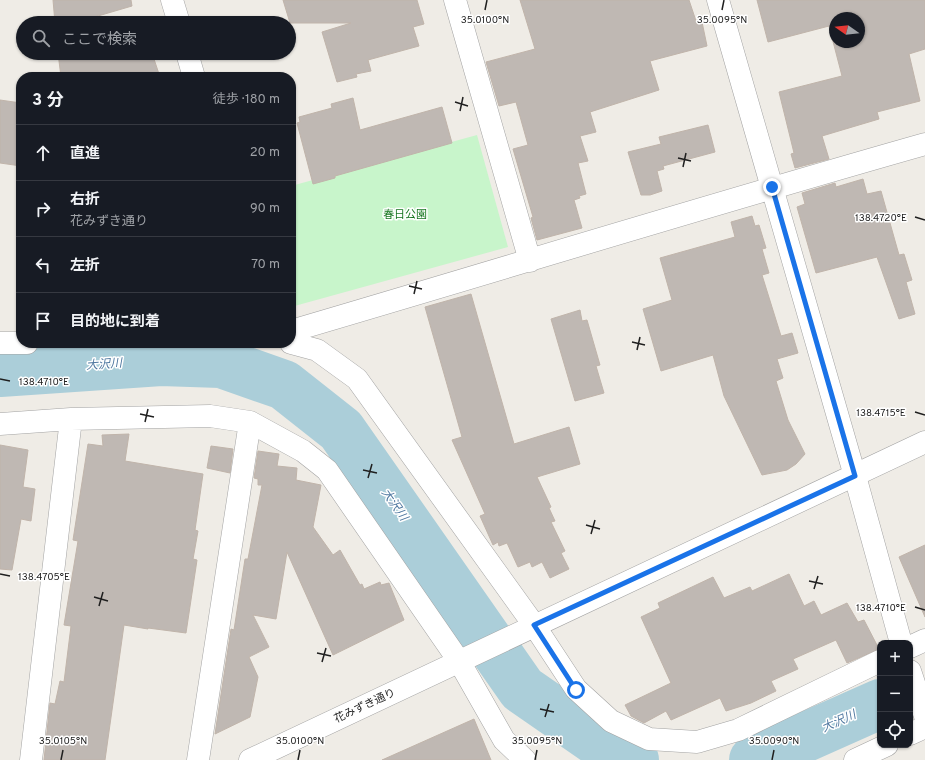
<!DOCTYPE html>
<html lang="ja">
<meta charset="utf-8">
<style>
body{margin:0;font-family:Overpass,"Noto Sans JP",sans-serif;background:#20242c;color:#f1f3f6}
.controls{position:absolute;right:12px;bottom:12px;display:grid;overflow:hidden;border-radius:8px;box-shadow:0 1px 3px #0004}
.controls button{width:36px;height:36px;display:grid;place-items:center;padding:0;border:0;border-bottom:1px solid #363941;background:#171b24;color:#f1f3f6;font:20px sans-serif}
.compass{position:absolute;left:829px;top:12px;width:36px;height:36px;border-radius:50%;background:#171b24;box-shadow:0 1px 3px #0004;rotate:284deg}
.stop{position:absolute;width:12px;height:12px;margin:-9px;border:3px solid #1a73e8;border-radius:50%;background:#fff}
.stop.end{background:#1a73e8;border-color:#fff;box-shadow:0 1px 4px #0008}
.list{margin:0;padding:0;list-style:none}
h2{display:flex;justify-content:space-between;align-items:center;height:52px;margin:0;padding:0 16px;font-size:17px}
h2 small{font-size:13px;font-weight:400;color:#9ea1a6}
.list li{display:grid;grid-template-columns:26px 1fr auto;gap:12px;align-items:center;box-sizing:border-box;height:56px;padding:0 16px;border-top:1px solid #363941}
.list b{display:block;font-size:15px;white-space:nowrap}
.list p{margin:0;font-size:13px;white-space:nowrap;color:#9ea1a6}
.list em{font-size:13px;font-style:normal;color:#9ea1a6}
.icon{flex:none;width:22px;height:22px;fill:none;stroke:currentColor;stroke-width:2;stroke-linecap:round;stroke-linejoin:round}
.map{position:relative;flex:none;width:925px;height:760px;overflow:hidden}
.search{position:absolute;background:#171b24;box-shadow:0 1px 3px #0004;left:16px;top:16px;width:280px;height:44px;display:flex;align-items:center;gap:10px;box-sizing:border-box;padding:0 14px;border-radius:22px;color:#9ea1a6;font-size:15px}
.panel{position:absolute;background:#171b24;box-shadow:0 1px 3px #0004;left:16px;top:72px;width:280px;height:276px;border-radius:16px}
.map>svg:first-child{display:block}
</style>
<div class="map">
<svg width="925" height="760" viewBox="0 0 925 760">
<rect width="100%" height="100%" fill="#efece6"/>
<path fill="#c8f5cb" d="M477,135L508,247L291,307V186Z"/>
<g fill="none" stroke-linecap="round" stroke-linejoin="round">
<path stroke="#abced9" stroke-width="50" d="M0,372L161,361L221,363L284,385L341,430L522,689L600,743L634,760
M754,760L880,704"/>
</g>
<path fill="#bfb8b3" stroke="#c0b4aa" fill-rule="evenodd" d="M53,0H131L132,6L74,23H55Z
M283,0H417L424,24L413,27L419,46L368,60L371,71L356,74L357,77L337,82L322,32L351,23H290Z
M520,0H689L697,24L702,22L707,46L650,61L659,90L590,112L596,132L580,136L588,161L578,163L586,194L579,196L580,198L574,200L582,228L537,240L531,218L533,217L513,149L528,145L516,102L499,106L486,62L535,49Z
M757,0H925V49L909,54L920,101L877,112L879,119L822,136L829,159L795,168L791,154L794,153L779,92L842,76L829,26L768,42ZM835,18H859V42H835Z
M58,53H152L160,77H61Z
M353,98L360,130L442,107L452,143L335,176V178L313,184L297,123L300,122L299,117L332,108L331,104Z
M0,100L21,103V166L0,163Z
M708,125L715,152L663,166L664,169L657,171L662,191L650,195H641L628,152L661,144L659,137Z
M863,179L867,194L881,191L899,255L904,254L912,280L906,282L915,314L899,319L877,257L816,273L797,207L805,204L802,193L835,183L836,187Z
M752,216L755,226L759,225L766,248L762,249L769,273L762,275L781,336L792,333L798,353L777,359L783,378L776,381L788,420L805,454L796,464L787,470L762,475L724,396L713,355L661,371L643,309L672,300L660,258L735,237L731,222Z
M471,294L514,444L569,427L580,464L537,477L551,507L549,508L555,521L551,522L565,551L561,553L569,569L550,578L542,562L532,567L530,562L518,567L507,543L499,546L498,542L493,545L480,516L485,514L452,440L462,437L425,307Z
M580,310L582,321L587,320L600,365L596,366L604,393L575,401L551,319Z
M129,434L125,461L203,474L195,530L198,531L193,559L197,560L186,633L148,628V629L124,625L105,760H44L50,703L55,704L60,681L64,682L71,626L64,625L78,541L73,540L88,444L103,446L102,435Z
M0,445L28,450L23,487L35,489L31,521L21,519L12,570L0,569Z
M211,446L233,449L230,473L207,468Z
M258,451L279,454L277,466L297,468L296,480L321,485L313,527L333,555L340,550L360,585L362,584L364,589L380,582L381,585L389,583L404,620L333,655L287,552L276,619L253,615L269,647L249,657L258,677L250,717L215,734L231,629L234,630L245,559H248L262,485H258V479L254,478Z
M925,545V617L899,557Z
M789,574L804,606L814,601L821,615L847,603L858,622L864,620L879,649L847,663L836,640L793,659L798,669L771,681L776,691L751,703L726,711L720,698L671,720L666,711L644,723L631,716L625,705L671,683L641,617L660,608L658,603L713,577L724,598L750,587L752,591Z
M474,719L491,760H382Z"/>
<g fill="none" stroke-linecap="round" stroke-linejoin="round">
<g stroke="#a3a3a3" stroke-width="23">
<path id="minor" d="M172,0L179,23
M455,0L530,261
M187,53L194,77
M291,331C502,269 713,204 925,144
M0,343H27
M291,343L317,350L357,379L534,625L576,689L611,721L649,739L697,742L738,730L880,661
M0,424L71,419L210,416L250,422L303,451L327,470L459,661L504,740L525,760
M855,476L901,643
M910,647L925,640
M910,671L925,716
M910,734L925,727
M31,760L71,419
M198,760L250,422
M855,760L887,745"/>
</g>
<g stroke="#a3a3a3" stroke-width="23">
<path id="tertiary" d="M718,0L855,476
M250,760L925,442"/>
</g>
<use href="#minor" stroke="#fff" stroke-width="22"/>
<use href="#tertiary" stroke="#fff" stroke-width="22"/>
</g>
<g fill="none" stroke-linecap="round" stroke-linejoin="round">
<path stroke="#1a73e8" stroke-width="5" d="M576,690L534,625L855,476L772,187"/>
</g>
<path fill="none" stroke="#1f1f1f" stroke-width="1.5" d="M485,10L487,0M722,10L724,0M455,102L468,106M460,111L463,97M678,158L691,161M683,167L686,153M915,217L925,220M409,286L422,289M414,294L417,281M632,342L645,345M637,350L640,337M0,379L10,381M915,412L925,415M140,414L154,417M145,422L148,409M363,470L377,473M368,478L372,464M586,525L600,529M591,534L595,520M0,574L10,576M809,581L823,584M814,589L818,576M94,597L108,601M99,606L103,592M915,607L925,610M317,653L331,656M322,662L326,648M540,709L554,712M545,717L549,704M61,760L63,750M298,760L300,750M535,760L537,750M772,760L774,750"/>
<g text-anchor="middle" dominant-baseline="central" stroke-width="3" stroke-linejoin="round" paint-order="stroke">
<g font-size="11" fill="#15751e" stroke="#fff">
<text x="405" y="215">春日公園</text>
</g>
<g font-size="11" fill="#1f1f1f" stroke="#fff">
<text transform="translate(365 706) rotate(-25)">花みずき通り</text>
</g>
<g font-size="12" font-style="italic" fill="#5078a0" stroke="#fff">
<text transform="translate(104 365) rotate(-4)">大沢川</text>
<text transform="translate(394 505) rotate(55)">大沢川</text>
<text transform="translate(839 722) rotate(-24)">大沢川</text>
</g>
</g>
<g font-size="10" text-anchor="middle" fill="#1f1f1f" stroke="#fff" stroke-width="3" stroke-linejoin="round" paint-order="stroke">
<text x="485" y="23">35.0100°N</text>
<text x="722" y="23">35.0095°N</text>
<text x="881" y="221">138.4720°E</text>
<text x="44" y="385">138.4710°E</text>
<text x="881" y="416">138.4715°E</text>
<text x="44" y="580">138.4705°E</text>
<text x="881" y="611">138.4710°E</text>
<text x="63" y="744">35.0105°N</text>
<text x="300" y="744">35.0100°N</text>
<text x="537" y="744">35.0095°N</text>
<text x="774" y="744">35.0090°N</text>
</g>
</svg>
<div class="controls">
<button>+</button>
<button>−</button>
<button><svg class="icon" aria-label="locate" viewBox="0 0 24 24"><circle cx="12" cy="12" r="6"/><path d="M12 2v4M12 18v4M2 12h4M18 12h4"/></svg></button>
</div>
<svg class="compass" viewBox="-18 -18 36 36"><path d="M0-13l5 13h-10z" fill="#e53935"/><path d="M0 13l5-13h-10z" fill="#9ea1a6"/></svg>
<div class="stop" style="left:576px;top:690px"></div>
<div class="stop end" style="left:772px;top:187px"></div>
<div class="search"><svg class="icon" aria-label="search" viewBox="0 0 24 24"><circle cx="10" cy="10" r="6"/><path d="M15 15l6 6"/></svg>ここで検索</div>
<section class="panel">
<h2>3 分<small>徒歩 · 180 m</small></h2>
<ul class="list">
<li><svg class="icon" aria-label="ahead" viewBox="0 0 24 24"><path d="M12 20V5M6 11l6-6 6 6"/></svg><div><b>直進</b></div><em>20 m</em></li>
<li><svg class="icon" aria-label="right" viewBox="0 0 24 24"><path d="M7 20v-9h11M14 6l5 5-5 5"/></svg><div><b>右折</b><p>花みずき通り</p></div><em>90 m</em></li>
<li><svg class="icon" aria-label="left" viewBox="0 0 24 24"><path d="M17 20v-9H6M10 6l-5 5 5 5"/></svg><div><b>左折</b></div><em>70 m</em></li>
<li><svg class="icon" aria-label="arrive" viewBox="0 0 24 24"><path d="M6 21V4h12l-3 4 3 4H6"/></svg><div><b>目的地に到着</b></div></li>
</ul>
</section>
</div>
